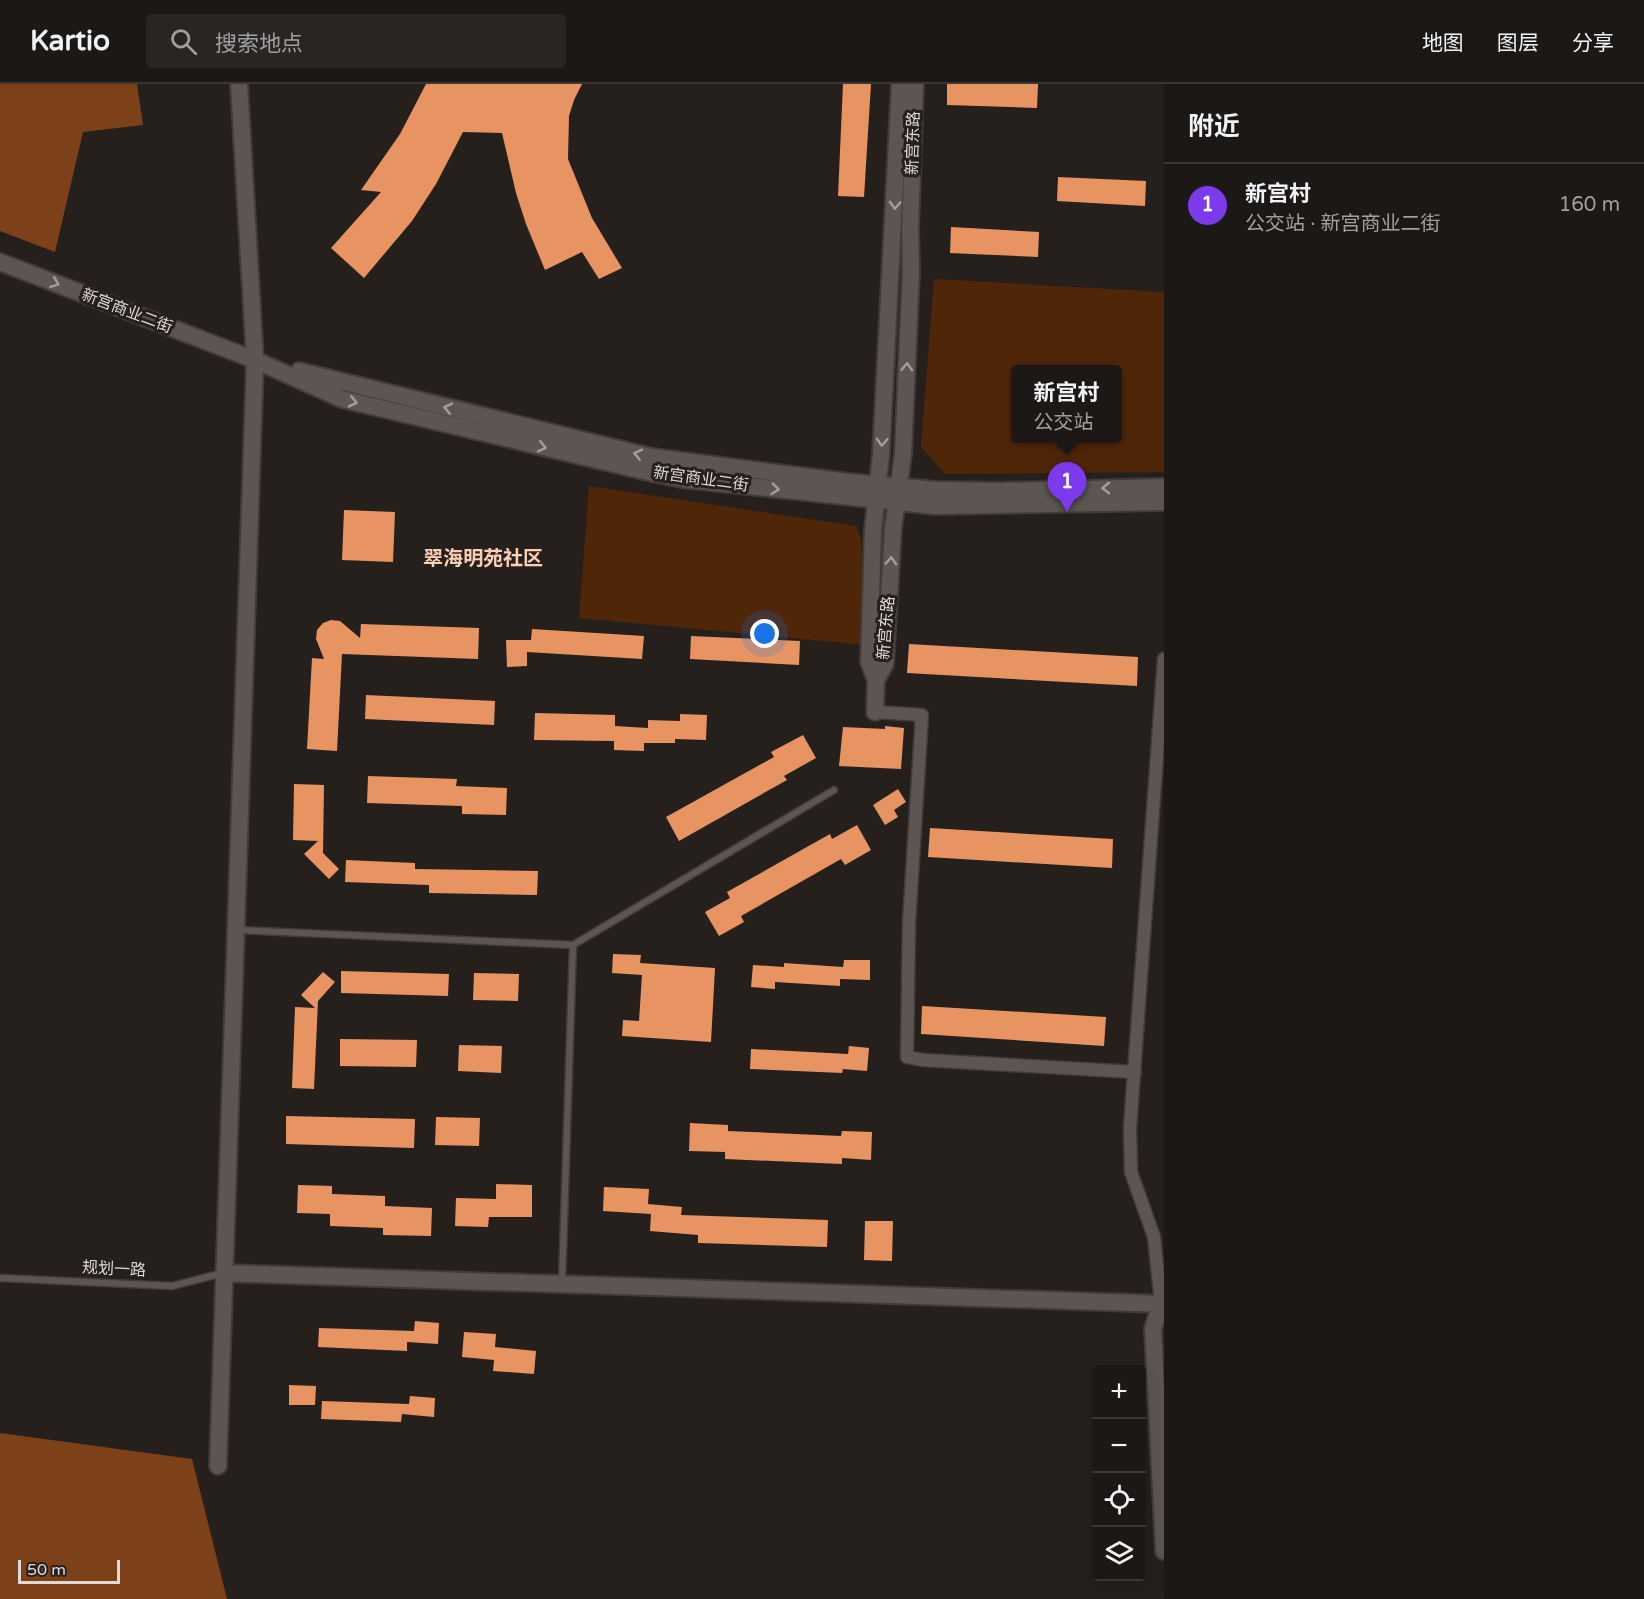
<!DOCTYPE html>
<html lang="zh">
<meta charset="utf-8">
<style>
body{margin:0;font-family:"Varela Round","Noto Sans SC",sans-serif;background:#292523;color:#f1f3f6}
.controls{position:absolute;right:18px;bottom:18px;display:grid;overflow:hidden;border-radius:6px;box-shadow:0 6px 24px #0002}
.controls button{width:54px;height:54px;display:grid;place-items:center;padding:0;border:0;border-bottom:2px solid #3a3735;background:#1c1816;color:#f1f3f6;font:30px sans-serif}
.scale{position:absolute;left:18px;bottom:15px;width:102px;box-sizing:border-box;padding-left:6px;border:3px solid #dfdad8;border-top:0;font-size:16px;line-height:21px;white-space:nowrap;color:#dfdad8;-webkit-text-stroke:4px #26201d;paint-order:stroke}
.you{position:absolute;left:765px;top:550px;width:21px;height:21px;margin:-15px;border:4px solid #fff;border-radius:50%;background:#1a73e8;box-shadow:0 0 0 9px #1a73e833}
.badge{display:grid;place-items:center;width:39px;height:39px;border-radius:50%;background:#7c3aed;color:#fff;font-size:20px;font-weight:700}
.pin{position:absolute;translate:-50% -50px;filter:drop-shadow(0 2px 3px #0008)}
.pin::after{content:'';position:absolute;top:32px;width:21px;height:18px;background:inherit;clip-path:polygon(0 0,100% 0,50% 100%)}
.popup{position:absolute;left:1011px;top:281px;width:111px;height:78px;box-sizing:border-box;display:grid;place-content:center;border-radius:6px;background:#1c1816;filter:drop-shadow(0 2px 4px #0005);font-size:20px;white-space:nowrap;color:#a0a0a1}
.popup b{font-size:22px;color:#f1f3f6}
.popup::after{content:'';position:absolute;left:50%;top:100%;margin-left:-12px;border:12px solid transparent;border-top-color:#1c1816}
.list{margin:0;padding:0;list-style:none}
h2{display:flex;justify-content:space-between;align-items:center;height:78px;margin:0;padding:0 24px;font-size:26px}
h2 small{font-size:20px;font-weight:400;color:#a0a0a1}
.list li{display:grid;grid-template-columns:39px 1fr auto;gap:18px;align-items:center;box-sizing:border-box;height:84px;padding:0 24px;border-top:2px solid #3a3735}
.list b{display:block;font-size:22px;white-space:nowrap}
.list p{margin:0;font-size:20px;white-space:nowrap;color:#a0a0a1}
.list em{font-size:20px;font-style:normal;color:#a0a0a1}
.icon{flex:none;width:33px;height:33px;fill:none;stroke:currentColor;stroke-width:2;stroke-linecap:round;stroke-linejoin:round}
.map{position:relative;flex:none;width:1164px;height:1515px;overflow:hidden}
header{display:flex;align-items:center;gap:36px;box-sizing:border-box;height:84px;padding:0 30px;background:#1c1816;border-bottom:2px solid #3a3735}
header strong{font-size:28px}
nav{display:flex;gap:33px;margin-inline-start:auto;font-size:21px}
.search{width:420px;height:54px;background:#292523;display:flex;align-items:center;gap:15px;box-sizing:border-box;padding:0 21px;border-radius:6px;color:#a0a0a1;font-size:22px}
main{display:flex}
aside{flex:1;background:#1c1816}
.map>svg:first-child{display:block}
</style>
<header>
<strong>Kartio</strong>
<div class="search"><svg class="icon" aria-label="search" viewBox="0 0 24 24"><circle cx="10" cy="10" r="6"/><path d="M15 15l6 6"/></svg>搜索地点</div>
<nav><a>地图</a><a>图层</a><a>分享</a></nav>
</header>
<main>
<div class="map">
<svg width="1164" height="1515" viewBox="0 0 1164 1515">
<rect width="100%" height="100%" fill="#26201d"/>
<path fill="#502609" fill-rule="evenodd" d="M934,195L1164,208V388L945,390L921,363ZM1016,286H1118V354H1016Z
M589,402L856,442L861,455L867,561L579,534Z"/>
<path fill="#7c4119" d="M0,0H137L143,41L83,48L55,168L0,147Z
M0,1349L192,1375L227,1515H0Z"/>
<path fill="#e89462" d="M426,0H582L574,16L569,32L568,75L592,134L622,184L599,195L582,168L545,186L526,140L516,109L502,49L463,48L436,100L412,137L364,194L331,164L381,108L361,106L400,50Z
M843,0H871L864,113L838,112Z
M947,0H1038L1037,24L947,21Z
M1058,93L1146,97L1145,122L1057,117Z
M951,143L1039,148L1038,173L950,169Z
M344,426L395,428L393,478L342,476Z
M331,536L340,537L360,554L361,540L479,544L478,575L342,570L337,667L307,665L312,574L324,575L316,555L317,546L323,539Z
M532,545L644,552L642,575L527,568V582L507,583L506,556H531Z
M691,552L800,557L799,581L690,575Z
M909,560L1138,573L1137,602L907,589Z
M366,611L495,617L494,641L365,635Z
M535,629L615,631V642L648,644V636L680,637V630L707,631L706,656L675,655V659H644V667L614,666V657L534,656Z
M885,642L904,644L901,685L839,682L843,643L885,645Z
M803,651L816,674L784,692L787,696L679,757L666,733L774,673L771,668Z
M368,692L457,695L456,702L507,704L506,731L462,730V722L367,719Z
M294,700L324,701L323,769L339,785L329,795L304,770L318,757L293,756Z
M898,705L906,718L894,726L898,733L885,741L873,721Z
M857,741L871,766L845,781L841,775L741,832L744,838L719,852L705,828L730,814L727,808L830,750L832,755Z
M930,744L1113,755L1112,784L928,773Z
M346,776L415,779V785L538,787L537,811L429,809V801L345,798Z
M613,870L641,871L640,879L715,884L711,958L622,952L623,936L639,937L642,891L612,889Z
M844,876H870V896L840,895V902L775,898V905L751,903L753,881L784,883V879L843,883Z
M341,887L449,890L448,912L341,909Z
M323,888L335,898L318,917L314,1005L292,1004L295,923L315,924L301,911Z
M474,889L519,890L518,917L473,916Z
M922,922L1106,933L1104,962L921,950Z
M340,955L417,956L416,983L340,982Z
M459,961L502,962L501,989L458,987Z
M849,962L869,964L867,987L843,985L842,989L750,985L751,965L848,970Z
M286,1032L415,1035L414,1064L286,1060Z
M436,1033L480,1034L479,1062L435,1061Z
M690,1039L728,1041V1047L841,1052L842,1047L872,1048L871,1076L842,1074V1080L725,1075V1068L689,1067Z
M496,1100L532,1101V1133H489L488,1143L455,1142L456,1114L496,1115Z
M298,1101L332,1102V1110L385,1112V1122L432,1124L431,1152L383,1151V1144L330,1142V1130L297,1129Z
M604,1103L649,1105L648,1120L682,1123L681,1131L828,1136L827,1163L698,1159V1151L650,1147L651,1130L603,1127Z
M865,1137H893L892,1177L864,1176Z
M415,1237L439,1239L438,1260L407,1258V1267L318,1263L319,1244L414,1247Z
M464,1248L496,1250L495,1263L536,1267L534,1290L493,1287L494,1276L462,1273Z
M289,1301L316,1302L315,1321H289Z
M410,1312L435,1314L434,1333L402,1330L401,1338L321,1335L322,1317L409,1320Z"/>
<g fill="none" stroke-linecap="round" stroke-linejoin="round">
<g stroke="#413c39" stroke-width="9">
<path id="lane" d="M238,846L573,861
M0,1194L172,1202L223,1189
M562,1198L573,861L834,706"/>
</g>
<g stroke="#413c39" stroke-width="15">
<path id="street" d="M875,628L922,631L909,839L907,973L923,976L1135,988
M1161,1219L1154,1153L1131,1088L1130,1044L1164,575"/>
</g>
<g stroke="#413c39" stroke-width="20">
<path id="secondary" d="M0,178L255,276L342,315L648,388L682,395L936,422L1164,418
M299,287L652,373L848,398L936,406L1002,407L1164,403
M876,596L885,580L893,445L903,370L911,187L910,145L915,0
M875,628L876,596L869,578L873,446L881,370L900,0
M224,1189L1164,1220
M1161,1219L1153,1245L1164,1467
M218,1382L255,276L239,0"/>
</g>
<use href="#lane" stroke="#5c5551" stroke-width="6"/>
<use href="#street" stroke="#5c5551" stroke-width="12"/>
<use href="#secondary" stroke="#5c5551" stroke-width="16"/>
</g>
<defs><path id="oneway-chevron" d="M-2-3.5L2.5 0L-2 3.5" fill="none" stroke-width="1.6" stroke-linecap="round" stroke-linejoin="round" transform="scale(1.5)"/></defs>
<g stroke="#a49e9b">
<use href="#oneway-chevron" transform="translate(895 121) rotate(92)"/>
<use href="#oneway-chevron" transform="translate(55 199) rotate(21)"/>
<use href="#oneway-chevron" transform="translate(907 283) rotate(-88)"/>
<use href="#oneway-chevron" transform="translate(353 318) rotate(13)"/>
<use href="#oneway-chevron" transform="translate(448 324) rotate(-167)"/>
<use href="#oneway-chevron" transform="translate(882 358) rotate(93)"/>
<use href="#oneway-chevron" transform="translate(542 363) rotate(13)"/>
<use href="#oneway-chevron" transform="translate(638 370) rotate(-167)"/>
<use href="#oneway-chevron" transform="translate(1106 404) rotate(179)"/>
<use href="#oneway-chevron" transform="translate(775 405) rotate(6)"/>
<use href="#oneway-chevron" transform="translate(891 477) rotate(-87)"/>
</g>
<g text-anchor="middle" dominant-baseline="central" stroke-width="6" stroke-linejoin="round" paint-order="stroke">
<g font-size="16" fill="#dfdad8" stroke="#26201d">
<text transform="translate(913 59) rotate(-88)">新宫东路</text>
<text transform="translate(127 227) rotate(21)">新宫商业二街</text>
<text transform="translate(701 395) rotate(8)">新宫商业二街</text>
<text transform="translate(886 544) rotate(-85)">新宫东路</text>
<text transform="translate(114 1185) rotate(3)">规划一路</text>
</g>
<g font-size="20" font-weight="bold" fill="#fbcfb6" stroke="#26201d">
<text x="483" y="475">翠海明苑社区</text>
</g>
</g>
</svg>
<div class="controls">
<button>+</button>
<button>−</button>
<button><svg class="icon" aria-label="locate" viewBox="0 0 24 24"><circle cx="12" cy="12" r="6"/><path d="M12 2v4M12 18v4M2 12h4M18 12h4"/></svg></button>
<button><svg class="icon" aria-label="layers" viewBox="0 0 24 24"><path d="M12 4l9 5-9 5-9-5zM3 14l9 5 9-5"/></svg></button>
</div>
<div class="scale">50 m</div>
<div class="you"></div>
<div class="pin badge" style="left:1067px;top:428px">1</div>
<div class="popup"><b>新宫村</b>公交站</div>
</div>
<aside>
<h2>附近<small></small></h2>
<ul class="list">
<li><span class="badge">1</span><div><b>新宫村</b><p>公交站 · 新宫商业二街</p></div><em>160 m</em></li>
</ul>
</aside>
</main>
